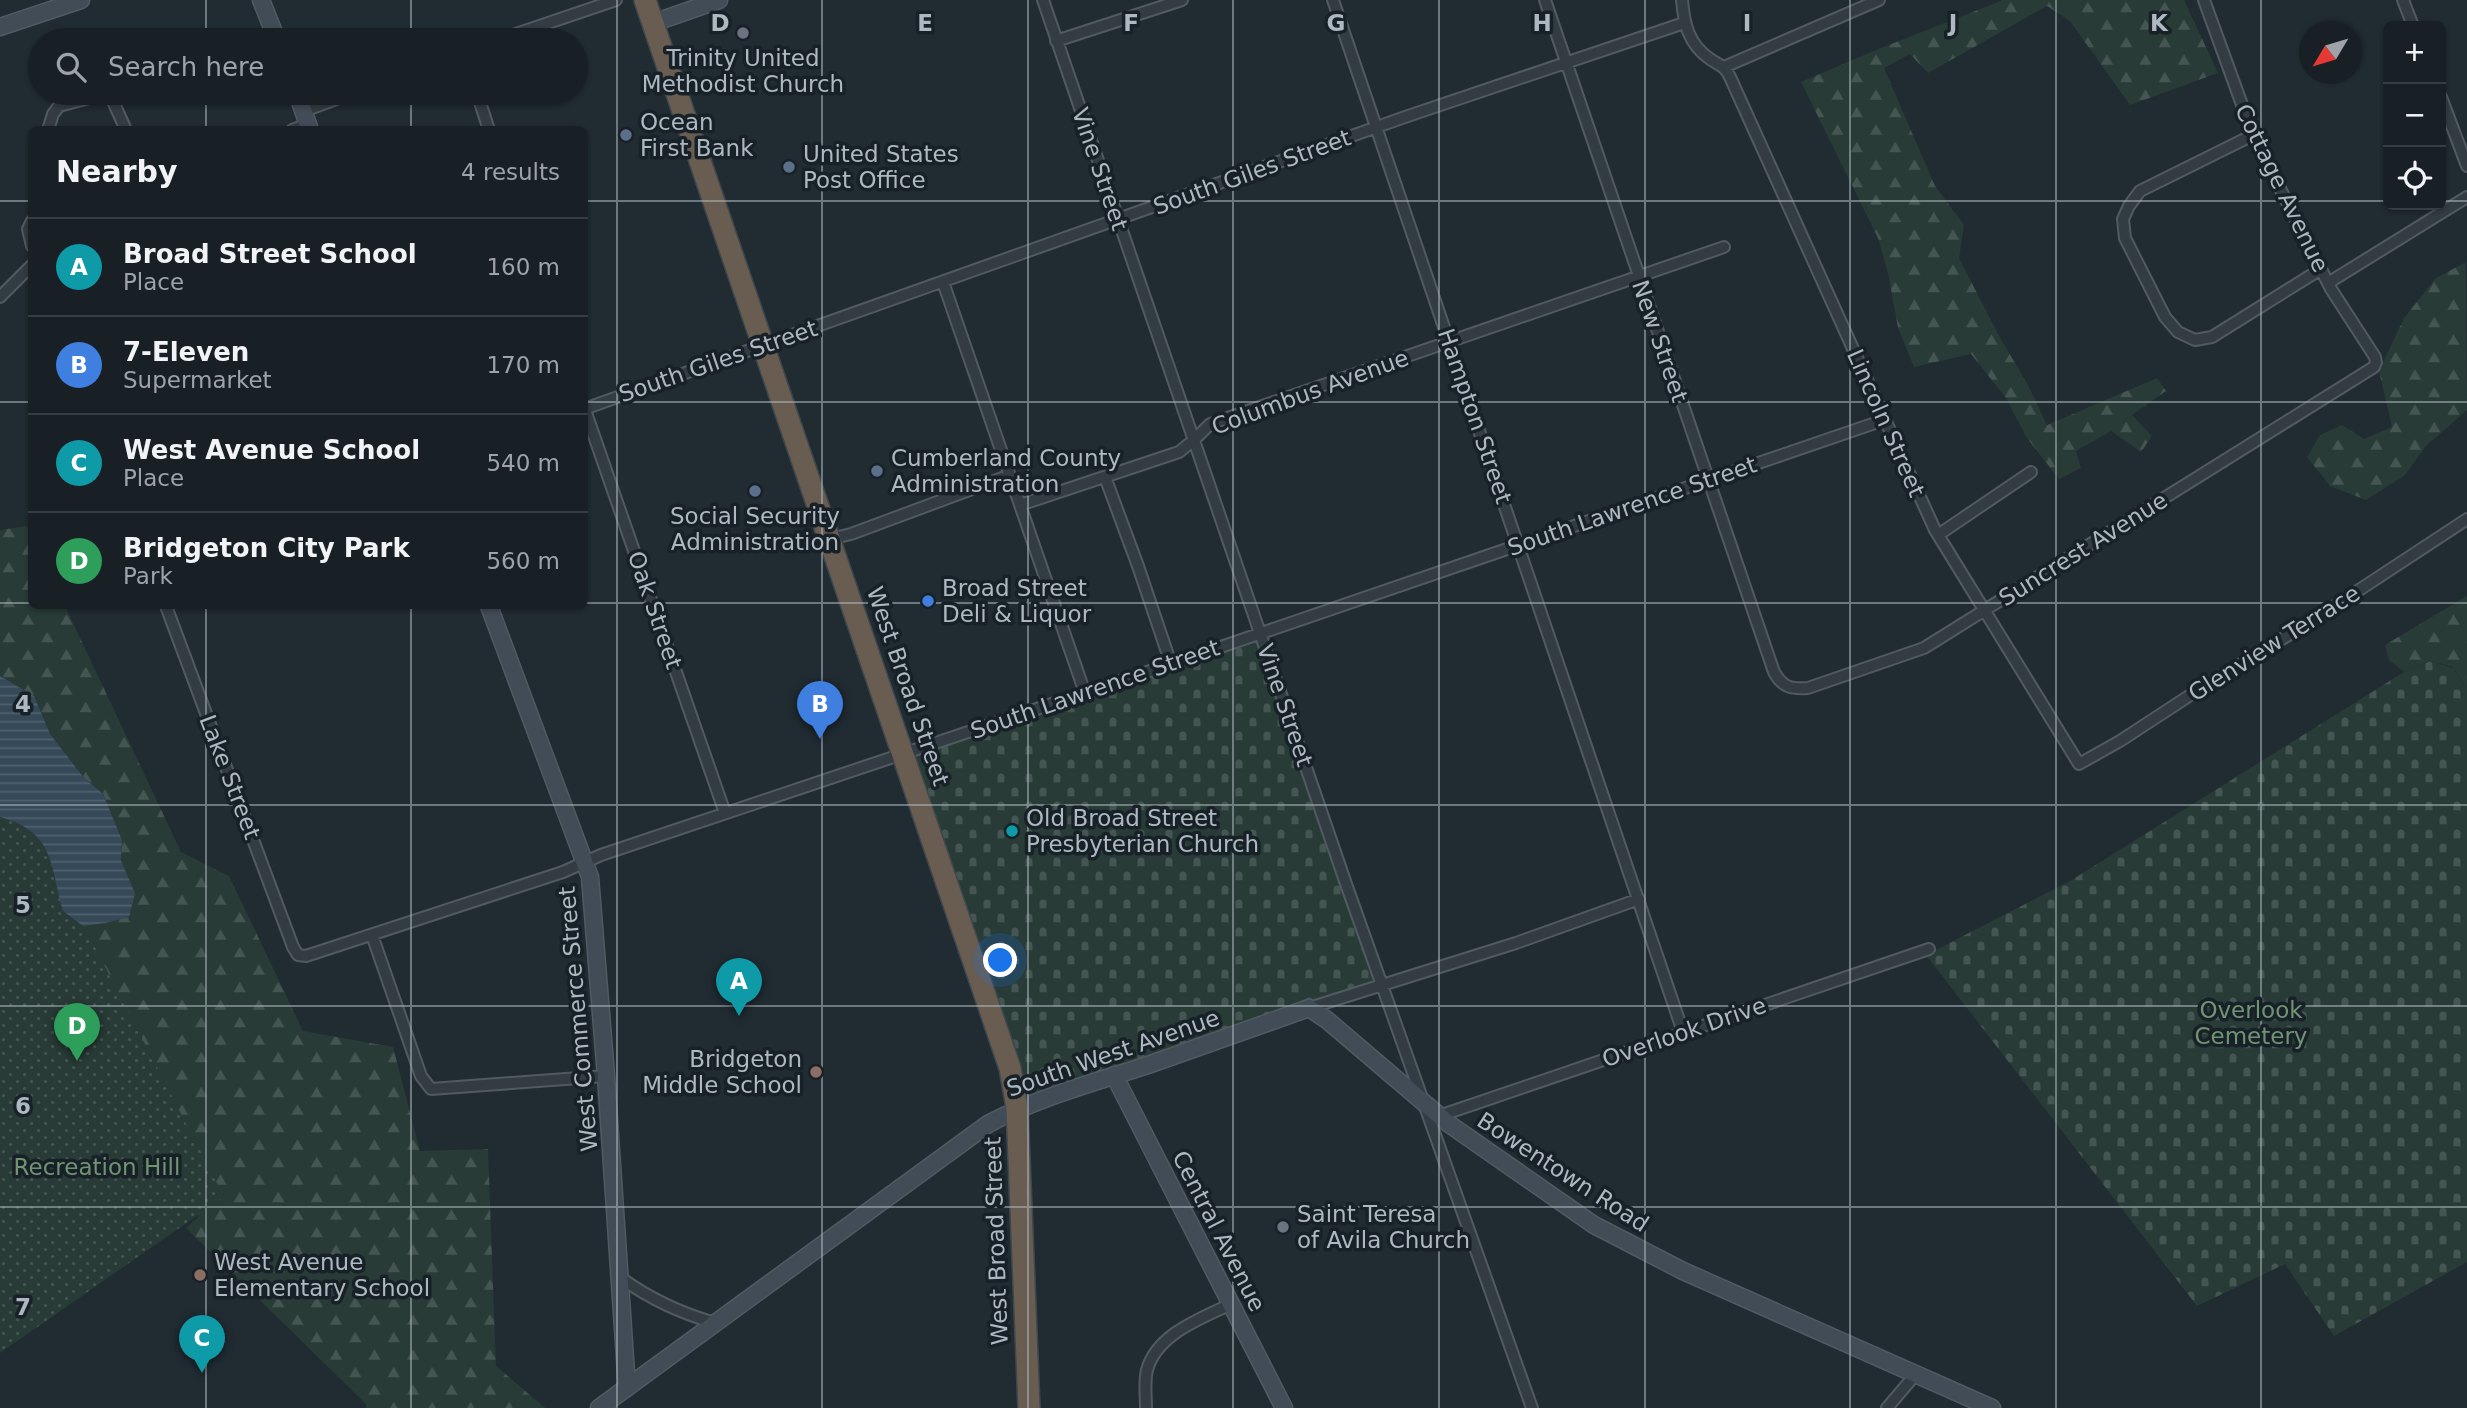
<!DOCTYPE html>
<meta charset="utf-8">
<style>
body{margin:0;font-family:"DejaVu Sans",sans-serif;background:#21282e;color:#f1f3f6}
.controls{position:absolute;right:21px;top:21px;display:grid;overflow:hidden;border-radius:10px;box-shadow:0 2px 5px #0004}
.controls button{width:63px;height:63px;display:grid;place-items:center;padding:0;border:0;border-bottom:2px solid #363e43;background:#182026;color:#f1f3f6;font:35px sans-serif}
.compass{position:absolute;left:2299px;top:21px;width:63px;height:63px;border-radius:50%;background:#182026;box-shadow:0 2px 5px #0004;rotate:232deg}
.you{position:absolute;left:1001px;top:961px;width:24px;height:24px;margin:-18px;border:5px solid #fff;border-radius:50%;background:#1a73e8;box-shadow:0 0 0 10px #1a73e833}
.badge{display:grid;place-items:center;width:46px;height:46px;border-radius:50%;background:#db2777;color:#fff;font-size:23px;font-weight:700}
.pin{position:absolute;translate:-50% -58px;filter:drop-shadow(0 2px 4px #0008)}
.pin::after{content:'';position:absolute;top:37px;width:24px;height:21px;background:inherit;clip-path:polygon(0 0,100% 0,50% 100%)}
.list{margin:0;padding:0;list-style:none}
h2{display:flex;justify-content:space-between;align-items:center;height:91px;margin:0;padding:0 28px;font-size:30px}
h2 small{font-size:23px;font-weight:400;color:#9fa3a7}
.list li{display:grid;grid-template-columns:46px 1fr auto;gap:21px;align-items:center;box-sizing:border-box;height:98px;padding:0 28px;border-top:2px solid #363e43}
.list b{display:block;font-size:26px;white-space:nowrap}
.list p{margin:0;font-size:23px;white-space:nowrap;color:#9fa3a7}
.list em{font-size:23px;font-style:normal;color:#9fa3a7}
.icon{flex:none;width:38px;height:38px;fill:none;stroke:currentColor;stroke-width:2;stroke-linecap:round;stroke-linejoin:round}
.map{position:relative;flex:none;width:2467px;height:1408px;overflow:hidden}
.search{position:absolute;background:#182026;box-shadow:0 2px 5px #0004;left:28px;top:28px;width:560px;height:77px;display:flex;align-items:center;gap:18px;box-sizing:border-box;padding:0 24px;border-radius:38px;color:#9fa3a7;font-size:26px}
.panel{position:absolute;background:#182026;box-shadow:0 2px 5px #0004;left:28px;top:126px;width:560px;height:483px;border-radius:10px}
.map>svg:first-child{display:block}
</style>
<div class="map">
<svg width="2467" height="1408" viewBox="0 0 2467 1408">
<defs>
<pattern id="forest-firs" width="22" height="20" patternUnits="userSpaceOnUse" patternTransform="scale(1.75)"><rect width="22" height="20" fill="#283b37"/><path d="M5 1l3.5 6h-7zM16 11l3.5 6h-7z" fill="#445552"/></pattern>
<pattern id="cemetery-stones" width="16" height="16" patternUnits="userSpaceOnUse" patternTransform="scale(1.75)"><rect width="16" height="16" fill="#283b37"/><path d="M2 7V4a2 2 0 0 1 4 0v3zM10 15v-3a2 2 0 0 1 4 0v3z" fill="#445552"/></pattern>
<pattern id="park-dots" width="8" height="8" patternUnits="userSpaceOnUse" patternTransform="scale(1.75)"><rect width="8" height="8" fill="#283b37"/><path d="M2 2h.1M6 6h.1" fill="none" stroke="#445552" stroke-width="1.8" stroke-linecap="round"/></pattern>
<pattern id="water-rules" width="6" height="5" patternUnits="userSpaceOnUse" patternTransform="scale(1.75)"><rect width="6" height="5" fill="#354958"/><path d="M0 2.5h6" fill="none" stroke="#50616e"/></pattern>
</defs>
<rect width="100%" height="100%" fill="#202b32"/>
<path fill="url(#forest-firs)" d="M2003,0H2184L2218,73L2130,105L2070,21L2047,6L1928,73L1910,54L1884,68L1935,186L1964,225L1959,258L1999,336L2028,385L2047,425L2157,378L2166,391L2132,415L2152,436L2141,452L2111,431L2076,451L2081,468L2059,479L2027,438L2006,398L1971,354L1914,367L1898,328L1888,273L1878,238L1801,82L1876,50Z
M2466,262L2467,410L2426,446L2405,475L2366,500L2330,486L2307,457L2320,435L2342,425L2364,439L2392,427L2379,371L2404,318L2436,278Z
M27,526L31,537L32,606H65L181,852L229,876L303,1031L393,1047L420,1151L488,1149L496,1366L545,1408H366V1404L186,1228L199,1216L0,971V817L135,893L121,861L122,840L103,794L84,778L50,734L34,696L0,676V530Z
M2467,596V690L2453,667L2431,661L2404,672L2389,660L2385,645Z"/>
<path fill="url(#cemetery-stones)" d="M1261,633L1382,985L1017,1108L903,754Z
M2431,661L2453,668L2467,690V1262L2334,1336L2285,1264L2197,1306L1926,955L2070,881L2404,672Z"/>
<path fill="url(#park-dots)" d="M0,676L34,696L50,734L84,778L103,794L122,840L121,861L135,893L129,917L84,926L224,1197L0,1353Z"/>
<path fill="url(#water-rules)" d="M0,676L34,696L50,734L84,778L103,794L122,840L121,861L135,893L129,917L105,923L83,926L63,911C50,865 55,832 0,817Z"/>
<g fill="none" stroke-linecap="round" stroke-linejoin="round">
<g stroke="#515a61" stroke-width="14">
<path id="street" d="M1043,0L1345,881L1532,1408
M1333,0L1683,1032
M1545,0L1774,672C1783,688 1791,689 1808,688L1924,648L2374,367L2376,362L2375,357L2331,289L2253,135L2204,0
M1682,0C1684,23 1688,44 1710,59C1719,65 1725,66 1730,77L1935,530L2079,764L2120,741L2195,692L2318,617L2467,519
M2403,0L2413,26
M498,40L616,0
M1056,41L1182,0
M1724,67L1879,0
M477,93L489,130
M2441,97L2467,166
M304,111L353,93
M48,130L53,114L59,106L101,95L112,99L126,130
M292,130L308,124
M2253,135L2140,191L2129,206L2123,219L2125,238L2165,317L2178,332L2195,340L2212,337L2321,269
M32,221L28,229L32,246
M943,282L1085,693
M2328,283L2467,197
M0,297L32,265
M584,407L725,813
M584,409L1405,117L1684,23
M1105,477L1138,566L1171,664
M1020,505L1179,452L1194,440L1210,424L1724,247
M1938,535L2031,472
M830,539L851,534L1010,475
M166,606L293,947L298,955L306,956L563,872L601,855L1171,664L1884,420
M372,935L421,1076L431,1089L606,1076
M1309,1008L1516,943L1639,899
M1439,1116L1929,949
M621,1278C650,1299 680,1313 715,1323
M1146,1408C1146,1395 1144,1382 1147,1370C1157,1334 1200,1319 1231,1304
M1887,1408L1915,1375"/>
</g>
<g stroke="#515a61" stroke-width="19">
<path id="secondary" d="M261,0L277,40
M653,23L719,0
M0,27L81,0
M297,93L310,130
M489,606L590,877L606,1076L627,1388
M1114,1075L1284,1408
M599,1408L988,1124C1039,1097 1093,1083 1148,1065C1202,1046 1256,1027 1309,1008L1327,1020L1449,1124L1594,1225L1683,1271L1992,1408"/>
</g>
<g stroke="#3e474e" stroke-width="24">
<path id="highway" d="M645,0L1010,1068L1017,1108L1029,1408"/>
</g>
<use href="#street" stroke="#333c43" stroke-width="10"/>
<use href="#secondary" stroke="#424c56" stroke-width="16"/>
<use href="#highway" stroke="#695c51" stroke-width="21"/>
</g>
<path fill="none" stroke="#adb8c0" stroke-width="2" stroke-opacity="0.55" d="M206,0V40M411,0V40M617,0V1408M822,0V1408M1028,0V1408M1233,0V1408M1439,0V1408M1645,0V1408M1850,0V1408M2056,0V1408M2261,0V1408M206,93V130M411,93V130M0,201H32M584,201H2388M2441,201H2467M0,402H32M584,402H2467M0,603H32M584,603H2467M206,606V1408M411,606V1408M0,805H2467M0,1006H2467M0,1207H2467"/>
<g fill="#6b7280" stroke="#192128" stroke-width="2.5">
<circle cx="743" cy="33" r="7"/>
<circle cx="1283" cy="1227" r="7"/>
</g>
<g fill="#5c6f8a" stroke="#192128" stroke-width="2.5">
<circle cx="626" cy="135" r="7"/>
<circle cx="789" cy="167" r="7"/>
<circle cx="877" cy="471" r="7"/>
<circle cx="755" cy="491" r="7"/>
</g>
<circle fill="#3f7fe0" stroke="#192128" stroke-width="2.5" cx="928" cy="601" r="7"/>
<circle fill="#0f9aa8" stroke="#192128" stroke-width="2.5" cx="1012" cy="831" r="7"/>
<g fill="#8d6e63" stroke="#192128" stroke-width="2.5">
<circle cx="816" cy="1072" r="7"/>
<circle cx="200" cy="1275" r="7"/>
</g>
<g text-anchor="middle" dominant-baseline="central" stroke-width="7" stroke-linejoin="round" paint-order="stroke">
<g font-size="23" fill="#adb8c0" stroke="#192128" text-anchor="start">
<text x="743" y="58" text-anchor="middle">Trinity United<tspan x="743" dy="26">Methodist Church</tspan></text>
<text x="640" y="122">Ocean<tspan x="640" dy="26">First Bank</tspan></text>
<text x="803" y="154">United States<tspan x="803" dy="26">Post Office</tspan></text>
<text x="891" y="458">Cumberland County<tspan x="891" dy="26">Administration</tspan></text>
<text x="755" y="516" text-anchor="middle">Social Security<tspan x="755" dy="26">Administration</tspan></text>
<text x="942" y="588">Broad Street<tspan x="942" dy="26">Deli &amp; Liquor</tspan></text>
<text x="1026" y="818">Old Broad Street<tspan x="1026" dy="26">Presbyterian Church</tspan></text>
<text x="802" y="1059" text-anchor="end">Bridgeton<tspan x="802" dy="26">Middle School</tspan></text>
<text x="1297" y="1214">Saint Teresa<tspan x="1297" dy="26">of Avila Church</tspan></text>
<text x="214" y="1262">West Avenue<tspan x="214" dy="26">Elementary School</tspan></text>
</g>
<g font-size="23" fill="#adb8c0" stroke="#192128">
<text transform="translate(1100 169) rotate(71)">Vine Street</text>
<text transform="translate(1252 172) rotate(-20)">South Giles Street</text>
<text transform="translate(2282 188) rotate(64)">Cottage Avenue</text>
<text transform="translate(1660 341) rotate(71)">New Street</text>
<text transform="translate(718 361) rotate(-19)">South Giles Street</text>
<text transform="translate(1310 392) rotate(-20)">Columbus Avenue</text>
<text transform="translate(1475 416) rotate(71)">Hampton Street</text>
<text transform="translate(1886 423) rotate(66)">Lincoln Street</text>
<text transform="translate(1632 506) rotate(-19)">South Lawrence Street</text>
<text transform="translate(2083 549) rotate(-32)">Suncrest Avenue</text>
<text transform="translate(655 610) rotate(71)">Oak Street</text>
<text transform="translate(2274 643) rotate(-32)">Glenview Terrace</text>
<text transform="translate(908 686) rotate(71)">West Broad Street</text>
<text transform="translate(1095 689) rotate(-19)">South Lawrence Street</text>
<text transform="translate(1285 705) rotate(71)">Vine Street</text>
<text transform="translate(230 777) rotate(69)">Lake Street</text>
<text transform="translate(578 1019) rotate(-95)">West Commerce Street</text>
<text transform="translate(1684 1032) rotate(-19)">Overlook Drive</text>
<text transform="translate(1113 1053) rotate(-19)">South West Avenue</text>
<text transform="translate(1563 1172) rotate(33)">Bowentown Road</text>
<text transform="translate(1219 1231) rotate(63)">Central Avenue</text>
<text transform="translate(996 1241) rotate(-92)">West Broad Street</text>
</g>
<g font-size="23" fill="#709472" stroke="#192128">
<text x="2251" y="1010">Overlook<tspan x="2251" dy="26">Cemetery</tspan></text>
<text x="97" y="1167">Recreation Hill</text>
</g>
</g>
<g font-size="23" text-anchor="middle" font-weight="bold" fill="#adb8c0" stroke="#192128" stroke-width="7" stroke-linejoin="round" paint-order="stroke">
<text x="720" y="31">D</text>
<text x="925" y="31">E</text>
<text x="1131" y="31">F</text>
<text x="1336" y="31">G</text>
<text x="1542" y="31">H</text>
<text x="1747" y="31">I</text>
<text x="1953" y="31">J</text>
<text x="2159" y="31">K</text>
<text x="23" y="712">4</text>
<text x="23" y="913">5</text>
<text x="23" y="1114">6</text>
<text x="23" y="1315">7</text>
</g>
</svg>
<div class="controls">
<button>+</button>
<button>−</button>
<button><svg class="icon" aria-label="locate" viewBox="0 0 24 24"><circle cx="12" cy="12" r="6"/><path d="M12 2v4M12 18v4M2 12h4M18 12h4"/></svg></button>
</div>
<svg class="compass" viewBox="-18 -18 36 36"><path d="M0-13l5 13h-10z" fill="#e53935"/><path d="M0 13l5-13h-10z" fill="#9fa3a7"/></svg>
<div class="you"></div>
<div class="pin badge" style="left:739px;top:1016px;background:#0f9aa8">A</div>
<div class="pin badge" style="left:820px;top:739px;background:#3f7fe0">B</div>
<div class="pin badge" style="left:202px;top:1373px;background:#0f9aa8">C</div>
<div class="pin badge" style="left:77px;top:1061px;background:#2e9e5b">D</div>
<div class="search"><svg class="icon" aria-label="search" viewBox="0 0 24 24"><circle cx="10" cy="10" r="6"/><path d="M15 15l6 6"/></svg>Search here</div>
<section class="panel">
<h2>Nearby<small>4 results</small></h2>
<ul class="list">
<li><span class="badge" style="background:#0f9aa8">A</span><div><b>Broad Street School</b><p>Place</p></div><em>160 m</em></li>
<li><span class="badge" style="background:#3f7fe0">B</span><div><b>7-Eleven</b><p>Supermarket</p></div><em>170 m</em></li>
<li><span class="badge" style="background:#0f9aa8">C</span><div><b>West Avenue School</b><p>Place</p></div><em>540 m</em></li>
<li><span class="badge" style="background:#2e9e5b">D</span><div><b>Bridgeton City Park</b><p>Park</p></div><em>560 m</em></li>
</ul>
</section>
</div>
